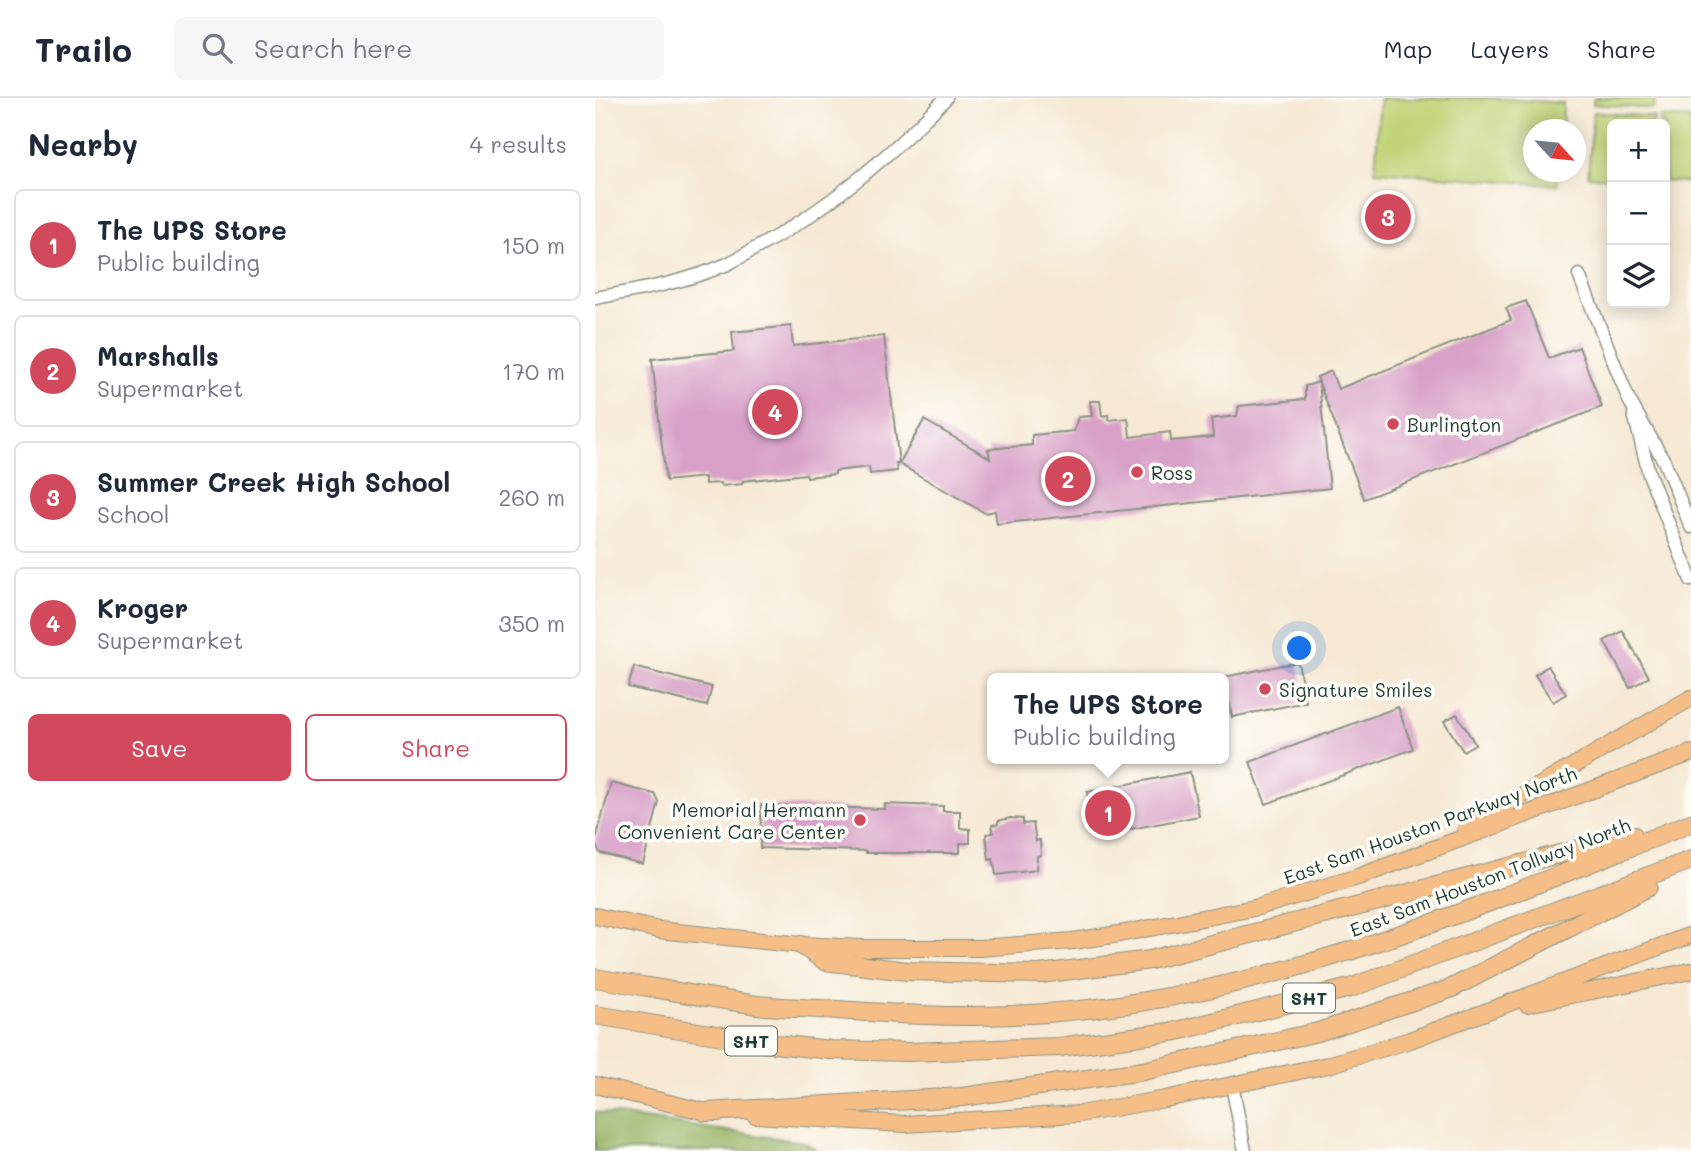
<!DOCTYPE html>
<meta charset="utf-8">
<style>
body{margin:0;font-family:Mali,sans-serif;background:#f6f6f7;color:#1f2937}
.controls{position:absolute;right:21px;top:21px;display:grid;overflow:hidden;border-radius:10px;box-shadow:0 4px 18px #0003}
.controls button{width:63px;height:63px;display:grid;place-items:center;padding:0;border:0;border-bottom:2px solid #e0e1e3;background:#fff;color:#1f2937;font:35px sans-serif}
.compass{position:absolute;left:928px;top:21px;width:63px;height:63px;border-radius:50%;background:#fff;box-shadow:0 4px 18px #0003;rotate:117deg}
.you{position:absolute;left:705px;top:551px;width:24px;height:24px;margin:-18px;border:5px solid #fff;border-radius:50%;background:#1a73e8;box-shadow:0 0 0 10px #1a73e833}
.badge{display:grid;place-items:center;width:46px;height:46px;border-radius:50%;background:#d1495b;color:#fff;font-size:23px;font-weight:700}
.pin{position:absolute;translate:-50% -50%;border:4px solid #fff;box-shadow:0 2px 7px #0006}
.popup{position:absolute;left:392px;top:575px;width:242px;height:91px;box-sizing:border-box;display:grid;place-content:center;border-radius:10px;background:#fff;filter:drop-shadow(0 2px 5px #0005);font-size:23px;white-space:nowrap;color:#747a83}
.popup b{font-size:26px;color:#1f2937}
.popup::after{content:'';position:absolute;left:50%;top:100%;margin-left:-14px;border:14px solid transparent;border-top-color:#fff}
.list{margin:0;padding:0;list-style:none}
h2{display:flex;justify-content:space-between;align-items:center;height:91px;margin:0;padding:0 28px;font-size:30px}
h2 small{font-size:23px;font-weight:400;color:#747a83}
.list li{display:grid;grid-template-columns:46px 1fr auto;gap:21px;align-items:center;box-sizing:border-box;height:112px;margin:0 14px 14px;padding:0 14px;border:2px solid #e0e1e3;border-radius:10px}
.list b{display:block;font-size:26px;white-space:nowrap}
.list p{margin:0;font-size:23px;white-space:nowrap;color:#747a83}
.list em{font-size:23px;font-style:normal;color:#747a83}
.actions{display:flex;gap:14px;padding:21px 28px}
.actions a{flex:1;padding:16px 0;border:2px solid #d1495b;border-radius:10px;text-align:center;font-size:24px;color:#d1495b}
.actions .main{background:#d1495b;color:#fff}
.icon{flex:none;width:38px;height:38px;fill:none;stroke:currentColor;stroke-width:2;stroke-linecap:round;stroke-linejoin:round}
.map{position:relative;flex:none;width:1096px;height:1053px;overflow:hidden}
header{display:flex;align-items:center;gap:42px;box-sizing:border-box;height:98px;padding:0 35px;background:#fff;border-bottom:2px solid #e0e1e3}
header strong{font-size:33px}
nav{display:flex;gap:38px;margin-inline-start:auto;font-size:24px}
.search{width:490px;height:63px;background:#f6f6f7;display:flex;align-items:center;gap:18px;box-sizing:border-box;padding:0 24px;border-radius:10px;color:#747a83;font-size:26px}
main{display:flex}
aside{flex:1;background:#fff}
.map>svg:first-child{display:block}
</style>
<header>
<strong>Trailo</strong>
<div class="search"><svg class="icon" aria-label="search" viewBox="0 0 24 24"><circle cx="10" cy="10" r="6"/><path d="M15 15l6 6"/></svg>Search here</div>
<nav><a>Map</a><a>Layers</a><a>Share</a></nav>
</header>
<main>
<aside>
<h2>Nearby<small>4 results</small></h2>
<ul class="list">
<li><span class="badge">1</span><div><b>The UPS Store</b><p>Public building</p></div><em>150 m</em></li>
<li><span class="badge">2</span><div><b>Marshalls</b><p>Supermarket</p></div><em>170 m</em></li>
<li><span class="badge">3</span><div><b>Summer Creek High School</b><p>School</p></div><em>260 m</em></li>
<li><span class="badge">4</span><div><b>Kroger</b><p>Supermarket</p></div><em>350 m</em></li>
</ul>
<div class="actions"><a class="main">Save</a><a>Share</a></div>
</aside>
<div class="map">
<svg width="1096" height="1053" viewBox="0 0 1096 1053">
<rect width="100%" height="100%" fill="#fdfcf7"/>
<filter id="ink" filterUnits="userSpaceOnUse"><feTurbulence type="fractalNoise" baseFrequency=".0143" numOctaves="2"/><feDisplacementMap in="SourceGraphic" scale="14" xChannelSelector="R" yChannelSelector="G"/><feConvolveMatrix kernelMatrix="1 2 1 2 8 2 1 2 1" color-interpolation-filters="sRGB"/></filter>
<filter id="wash" filterUnits="userSpaceOnUse"><feTurbulence type="fractalNoise" baseFrequency=".00686" numOctaves="4" result="noise"/><feDisplacementMap in="SourceGraphic" scale="28" xChannelSelector="R" yChannelSelector="G"/><feGaussianBlur stdDeviation="1.57" result="paint"/><feColorMatrix in="noise" values="0 0 0 0 0 0 0 0 0 0 0 0 0 0 0 0 0 1.4 0 .05"/><feComposite in="paint" operator="in"/></filter>
<g filter="url(#wash)">
<rect width="100%" height="100%" fill="#f6e8d3"/>
<path fill="#c0d376" stroke="#708855" stroke-width="2" d="M785,0H896L968,5L967,31L939,32V74H963L962,87L780,73Z
M999,0H1060L1059,11L998,6Z
M998,14L1059,19L1058,26H1017V80L993,78Z
M1066,19L1096,21V85L1070,83V26H1065Z"/>
<path fill="#98b567" stroke="#5c794e" stroke-width="2" d="M0,1014L209,1044L222,1053H0Z"/>
<g id="blocks">
<path fill="#d8a0c8" d="M931,203L954,260L984,249L1007,309L769,401L724,285L735,390L402,426L400,413L390,415L304,366L329,322L395,360L393,351L437,347V337L479,333L483,319L497,318L495,303H505L507,318L513,317L514,322L533,320L535,339L575,334L576,343L618,339L616,321L642,318L644,308L710,301V288L724,284L722,279L736,273L743,291L916,222L911,210Z
M196,228L198,248L289,238L304,366L301,365L302,373L275,376L274,369L240,373V376L212,379L211,376L148,383L147,386L126,388L125,385L110,386V379L71,383L57,261L139,253L137,234Z
M1028,533L1054,579L1035,590L1009,543Z
M703,564L711,604L637,619L629,579Z
M953,568L971,596L958,604L940,577Z
M39,569L117,589L112,608L33,589Z
M803,609L818,651L671,706L655,664Z
M862,616L880,646L868,653L849,623Z
M595,674L604,718L499,738L492,694Z
M16,685L60,696L64,704L48,766L5,755L0,745Z
M290,706L348,708V713H365V730L375,731V745H365V755H271V753L165,750L166,707L290,711Z
M415,720L428,721V726L438,725L441,743L445,742L446,757L442,758L441,772L401,777L398,761L394,762L391,736L398,735L397,727L403,726V723Z"/>
</g>
</g>
<g filter="url(#ink)">
<use href="#blocks" fill-opacity="0" stroke="#8a9284" stroke-width="2"/>
<g fill="none" stroke-linecap="round" stroke-linejoin="round">
<g stroke="#8a9284" stroke-width="15">
<path id="minor" d="M984,177L1034,302L1069,363L1096,429
M0,200C44,192 88,185 130,167C141,162 152,155 163,149C235,110 293,59 351,0
M1039,316L1054,376L1096,482
M637,987L650,1053"/>
</g>
<g stroke="#8a9284" stroke-width="18">
<path id="major" d="M871,730L1096,600
M0,818L64,832L206,847L265,850H384L478,843L524,836L664,809L763,779L1096,655
M932,906L1096,873
M0,987L111,1014L124,1015
M160,1017L309,1026L484,1016L570,1001L733,967L815,942L1096,837"/>
</g>
<g stroke="#8a9284" stroke-width="20">
<path id="highway" d="M206,847L230,863L312,873L445,876L555,862L1038,737
M0,880C54,889 108,899 162,907C188,910 215,910 242,912C300,916 359,920 417,917C656,908 877,811 1096,725
M0,917L170,945L236,952L313,954L464,949L582,933L755,890L1096,762
M111,1014L367,999L548,973L723,934L855,891L1053,789"/>
</g>
<use href="#minor" stroke="#fff" stroke-width="12"/>
<use href="#major" stroke="#f6be87" stroke-width="16"/>
<use href="#highway" stroke="#f6be87" stroke-width="18"/>
</g>
</g>
<g fill="#d1495b" stroke="#fdfcf7" stroke-width="2.5">
<circle cx="798" cy="326" r="7"/>
<circle cx="542" cy="374" r="7"/>
<circle cx="670" cy="591" r="7"/>
<circle cx="265" cy="722" r="7"/>
</g>
<g text-anchor="middle" dominant-baseline="central" stroke-width="7" stroke-linejoin="round" paint-order="stroke">
<g fill="#fdfcf7" stroke="#62766e" stroke-width="2">
<rect x="688" y="885.5" width="52" height="29" rx="5"/>
<rect x="130" y="928.5" width="52" height="29" rx="5"/>
</g>
<g font-size="18" font-weight="bold" fill="#1f3d34">
<text x="714" y="900">SHT</text>
<text x="156" y="943">SHT</text>
</g>
<g font-size="19" fill="#1f3d34" stroke="#fdfcf7" text-anchor="start">
<text x="812" y="326">Burlington</text>
<text x="556" y="374">Ross</text>
<text x="684" y="591">Signature Smiles</text>
<text x="251" y="711" text-anchor="end">Memorial Hermann<tspan x="251" dy="22">Convenient Care Center</tspan></text>
</g>
<g font-size="19" fill="#1f3d34" stroke="#fdfcf7">
<text transform="translate(835 727) rotate(-20)">East Sam Houston Parkway North</text>
<text transform="translate(895 779) rotate(-21)">East Sam Houston Tollway North</text>
</g>
</g>
</svg>
<div class="controls">
<button>+</button>
<button>−</button>
<button><svg class="icon" aria-label="layers" viewBox="0 0 24 24"><path d="M12 4l9 5-9 5-9-5zM3 14l9 5 9-5"/></svg></button>
</div>
<svg class="compass" viewBox="-18 -18 36 36"><path d="M0-13l5 13h-10z" fill="#e53935"/><path d="M0 13l5-13h-10z" fill="#747a83"/></svg>
<div class="you"></div>
<div class="pin badge" style="left:513px;top:715px">1</div>
<div class="popup"><b>The UPS Store</b>Public building</div>
<div class="pin badge" style="left:473px;top:381px">2</div>
<div class="pin badge" style="left:793px;top:119px">3</div>
<div class="pin badge" style="left:180px;top:314px">4</div>
</div>
</main>
